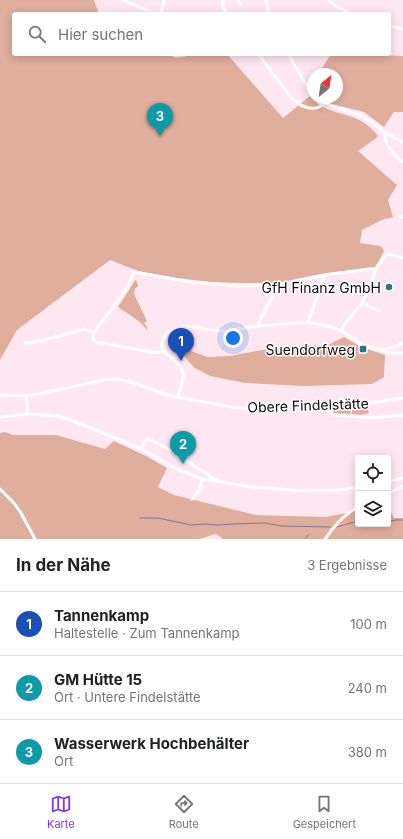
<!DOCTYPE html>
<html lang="de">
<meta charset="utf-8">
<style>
body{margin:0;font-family:Inter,sans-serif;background:#f6f6f6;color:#202124}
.controls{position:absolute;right:12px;bottom:12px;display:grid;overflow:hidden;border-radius:4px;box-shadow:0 2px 10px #0003}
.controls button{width:36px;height:36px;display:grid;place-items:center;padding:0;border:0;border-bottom:1px solid #e0e0e0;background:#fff;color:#202124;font:20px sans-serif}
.compass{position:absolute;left:307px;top:68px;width:36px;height:36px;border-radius:50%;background:#fff;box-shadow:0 2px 10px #0003;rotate:30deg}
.you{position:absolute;left:233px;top:338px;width:14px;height:14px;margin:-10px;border:3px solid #fff;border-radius:50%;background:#1a73e8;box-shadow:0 0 0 6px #1a73e833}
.badge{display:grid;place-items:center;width:26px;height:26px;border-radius:50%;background:#7c3aed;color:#fff;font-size:13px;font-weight:700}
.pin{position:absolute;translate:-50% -33px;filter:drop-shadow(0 1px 2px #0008)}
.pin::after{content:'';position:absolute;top:21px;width:14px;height:12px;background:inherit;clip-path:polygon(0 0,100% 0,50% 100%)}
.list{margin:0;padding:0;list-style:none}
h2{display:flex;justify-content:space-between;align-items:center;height:52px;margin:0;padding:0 16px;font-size:17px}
h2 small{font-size:13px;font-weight:400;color:#757577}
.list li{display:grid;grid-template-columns:26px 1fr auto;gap:12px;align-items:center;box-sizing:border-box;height:64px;padding:0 16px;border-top:1px solid #e0e0e0}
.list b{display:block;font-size:15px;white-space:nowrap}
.list p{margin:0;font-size:13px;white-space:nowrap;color:#757577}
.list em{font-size:13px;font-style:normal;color:#757577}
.icon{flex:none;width:22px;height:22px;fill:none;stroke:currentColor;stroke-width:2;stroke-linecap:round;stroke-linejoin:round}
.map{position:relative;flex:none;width:403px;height:539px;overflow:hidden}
.search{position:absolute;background:#fff;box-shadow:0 2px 10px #0003;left:12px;right:12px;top:12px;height:44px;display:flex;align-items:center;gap:10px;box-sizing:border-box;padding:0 14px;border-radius:4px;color:#757577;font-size:15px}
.sheet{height:244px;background:#fff}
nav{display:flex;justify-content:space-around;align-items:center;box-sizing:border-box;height:56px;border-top:1px solid #e0e0e0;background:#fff;font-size:11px;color:#757577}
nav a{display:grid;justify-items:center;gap:2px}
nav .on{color:#7c3aed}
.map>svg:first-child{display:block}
</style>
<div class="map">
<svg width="403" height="539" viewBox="0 0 403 539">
<rect width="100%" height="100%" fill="#ffe7f2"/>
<path fill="#e0ae9c" d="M0,0H94L99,14H14V54H167L176,58L198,54H227L283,118L310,96C314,100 319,106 325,108C346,117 362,115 378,136L375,139L358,151L397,185L388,200L393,217L382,220L362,230L360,243L381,246L384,251L379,261L374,268L326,273L276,283H243L211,282L176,278L138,271L110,260L17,330L0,360Z
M331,54H360L403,56V112H394L384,127L364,112L327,103L321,98H337V74H327L322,68Z
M136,279L138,286L135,289L134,294L147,321L144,323L147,327V330L140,322L118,307Z
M344,337L361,347L385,355L384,377L372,384L304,386L245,383L210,376L195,368L188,361L182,352L185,342L191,351L208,357L230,356L256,351L291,346L328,345Z
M367,407L369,413L361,415L352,414V409Z
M332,409H350L351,414L334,413Z
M5,432L13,435H56L105,449L114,441L146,456L167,468L158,487L174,495L256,515L325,517L347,513L358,509V524H388V507L394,518H403V539H223L216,534L199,539H0V433Z"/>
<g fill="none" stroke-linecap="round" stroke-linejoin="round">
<path stroke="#80779a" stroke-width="1" d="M140,518H158L191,525L205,524L217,525L234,524L264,523L282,526L330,527
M388,522L396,520H403
M337,527L358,521
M305,539L309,534"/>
<path stroke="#fff" stroke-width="3" d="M123,0L156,14
M223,0V7L226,11
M238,0L241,4
M266,0L269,14
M328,0L336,6L351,14
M161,14L164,0
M222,14L226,11L228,14
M389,26L403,29
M258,54L290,96C297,103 305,110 316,108C319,108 322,105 324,103
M288,54L308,88L313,95
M317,98L324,103L362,116L373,123L384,132L403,142
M384,132C386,147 392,153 403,162
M400,217H403
M362,303L379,311
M308,322L325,275
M260,326L259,324L260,320L276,290L274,286
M341,331C346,320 355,313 362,303C371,288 373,265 388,254L401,257L403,258
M25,343L41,341L84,329L93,333
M380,349L388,353H403
M163,351L157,353L96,342C91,339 92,335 95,331C109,312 126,293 134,272L191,282L240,286L271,285L274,286L277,285L325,275L369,269H376
M0,395L26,396L39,394L104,380L114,379L128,381L168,395L177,397L232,407L249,409H262L284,405H307L328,406H352L403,398
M26,396L28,414
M177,397C180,389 184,382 183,374C181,357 153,355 164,338C167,332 174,328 181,327C193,324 207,331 220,331C228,331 236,329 244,328C257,326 270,325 283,324C292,323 301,322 310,323C320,324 330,326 339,330C347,333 353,339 360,343C373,351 390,351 403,343
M328,406L330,412L334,415L373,418L403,415
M0,417L28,414L59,416L89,427L141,449L173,467L202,479L253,487L303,491L339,490L358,487
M141,449L147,438L165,447L219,482
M388,481L403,478
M0,489L14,503L21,513L35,539
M388,493L403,486
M192,499L199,490L202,479
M325,539C334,526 344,514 358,507"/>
</g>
<g fill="#2c7280" stroke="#fff" stroke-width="1.5">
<circle cx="389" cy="287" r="4"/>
<rect x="359" y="345" width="8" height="8" rx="2"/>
</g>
<g text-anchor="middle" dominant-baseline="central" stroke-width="3" stroke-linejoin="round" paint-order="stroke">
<g font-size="14" fill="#12090d" stroke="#fff" text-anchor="end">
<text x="381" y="287">GfH Finanz GmbH</text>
<text x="355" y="349">Suendorfweg</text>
</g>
<g font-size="14" fill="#12090d" stroke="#fff">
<text transform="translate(308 405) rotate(-2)">Obere Findelstätte</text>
</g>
</g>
</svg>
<div class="controls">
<button><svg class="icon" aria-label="locate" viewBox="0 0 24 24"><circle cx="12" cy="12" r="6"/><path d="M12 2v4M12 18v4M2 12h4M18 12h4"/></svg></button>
<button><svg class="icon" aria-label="layers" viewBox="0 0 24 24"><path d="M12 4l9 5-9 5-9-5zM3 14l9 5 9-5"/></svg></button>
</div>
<svg class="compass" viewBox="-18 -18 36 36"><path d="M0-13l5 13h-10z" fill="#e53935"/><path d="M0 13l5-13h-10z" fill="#757577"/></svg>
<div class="you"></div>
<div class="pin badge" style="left:181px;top:361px;background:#1a4fb4">1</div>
<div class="pin badge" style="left:183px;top:464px;background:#0f9aa8">2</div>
<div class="pin badge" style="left:160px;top:136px;background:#0f9aa8">3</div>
<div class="search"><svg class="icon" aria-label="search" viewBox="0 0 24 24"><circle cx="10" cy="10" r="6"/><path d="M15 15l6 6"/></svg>Hier suchen</div>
</div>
<section class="sheet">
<h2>In der Nähe<small>3 Ergebnisse</small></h2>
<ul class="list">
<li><span class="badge" style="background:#1a4fb4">1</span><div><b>Tannenkamp</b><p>Haltestelle · Zum Tannenkamp</p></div><em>100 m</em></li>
<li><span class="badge" style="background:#0f9aa8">2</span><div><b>GM Hütte 15</b><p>Ort · Untere Findelstätte</p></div><em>240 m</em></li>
<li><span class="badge" style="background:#0f9aa8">3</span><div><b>Wasserwerk Hochbehälter</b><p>Ort</p></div><em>380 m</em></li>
</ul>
</section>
<nav>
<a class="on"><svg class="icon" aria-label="map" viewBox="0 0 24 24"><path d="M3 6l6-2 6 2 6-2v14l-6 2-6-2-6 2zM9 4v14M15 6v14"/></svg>Karte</a>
<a><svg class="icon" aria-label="directions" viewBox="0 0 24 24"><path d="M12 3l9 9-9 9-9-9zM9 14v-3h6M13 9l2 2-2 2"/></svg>Route</a>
<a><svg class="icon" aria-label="saved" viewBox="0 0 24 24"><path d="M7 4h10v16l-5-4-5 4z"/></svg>Gespeichert</a>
</nav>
